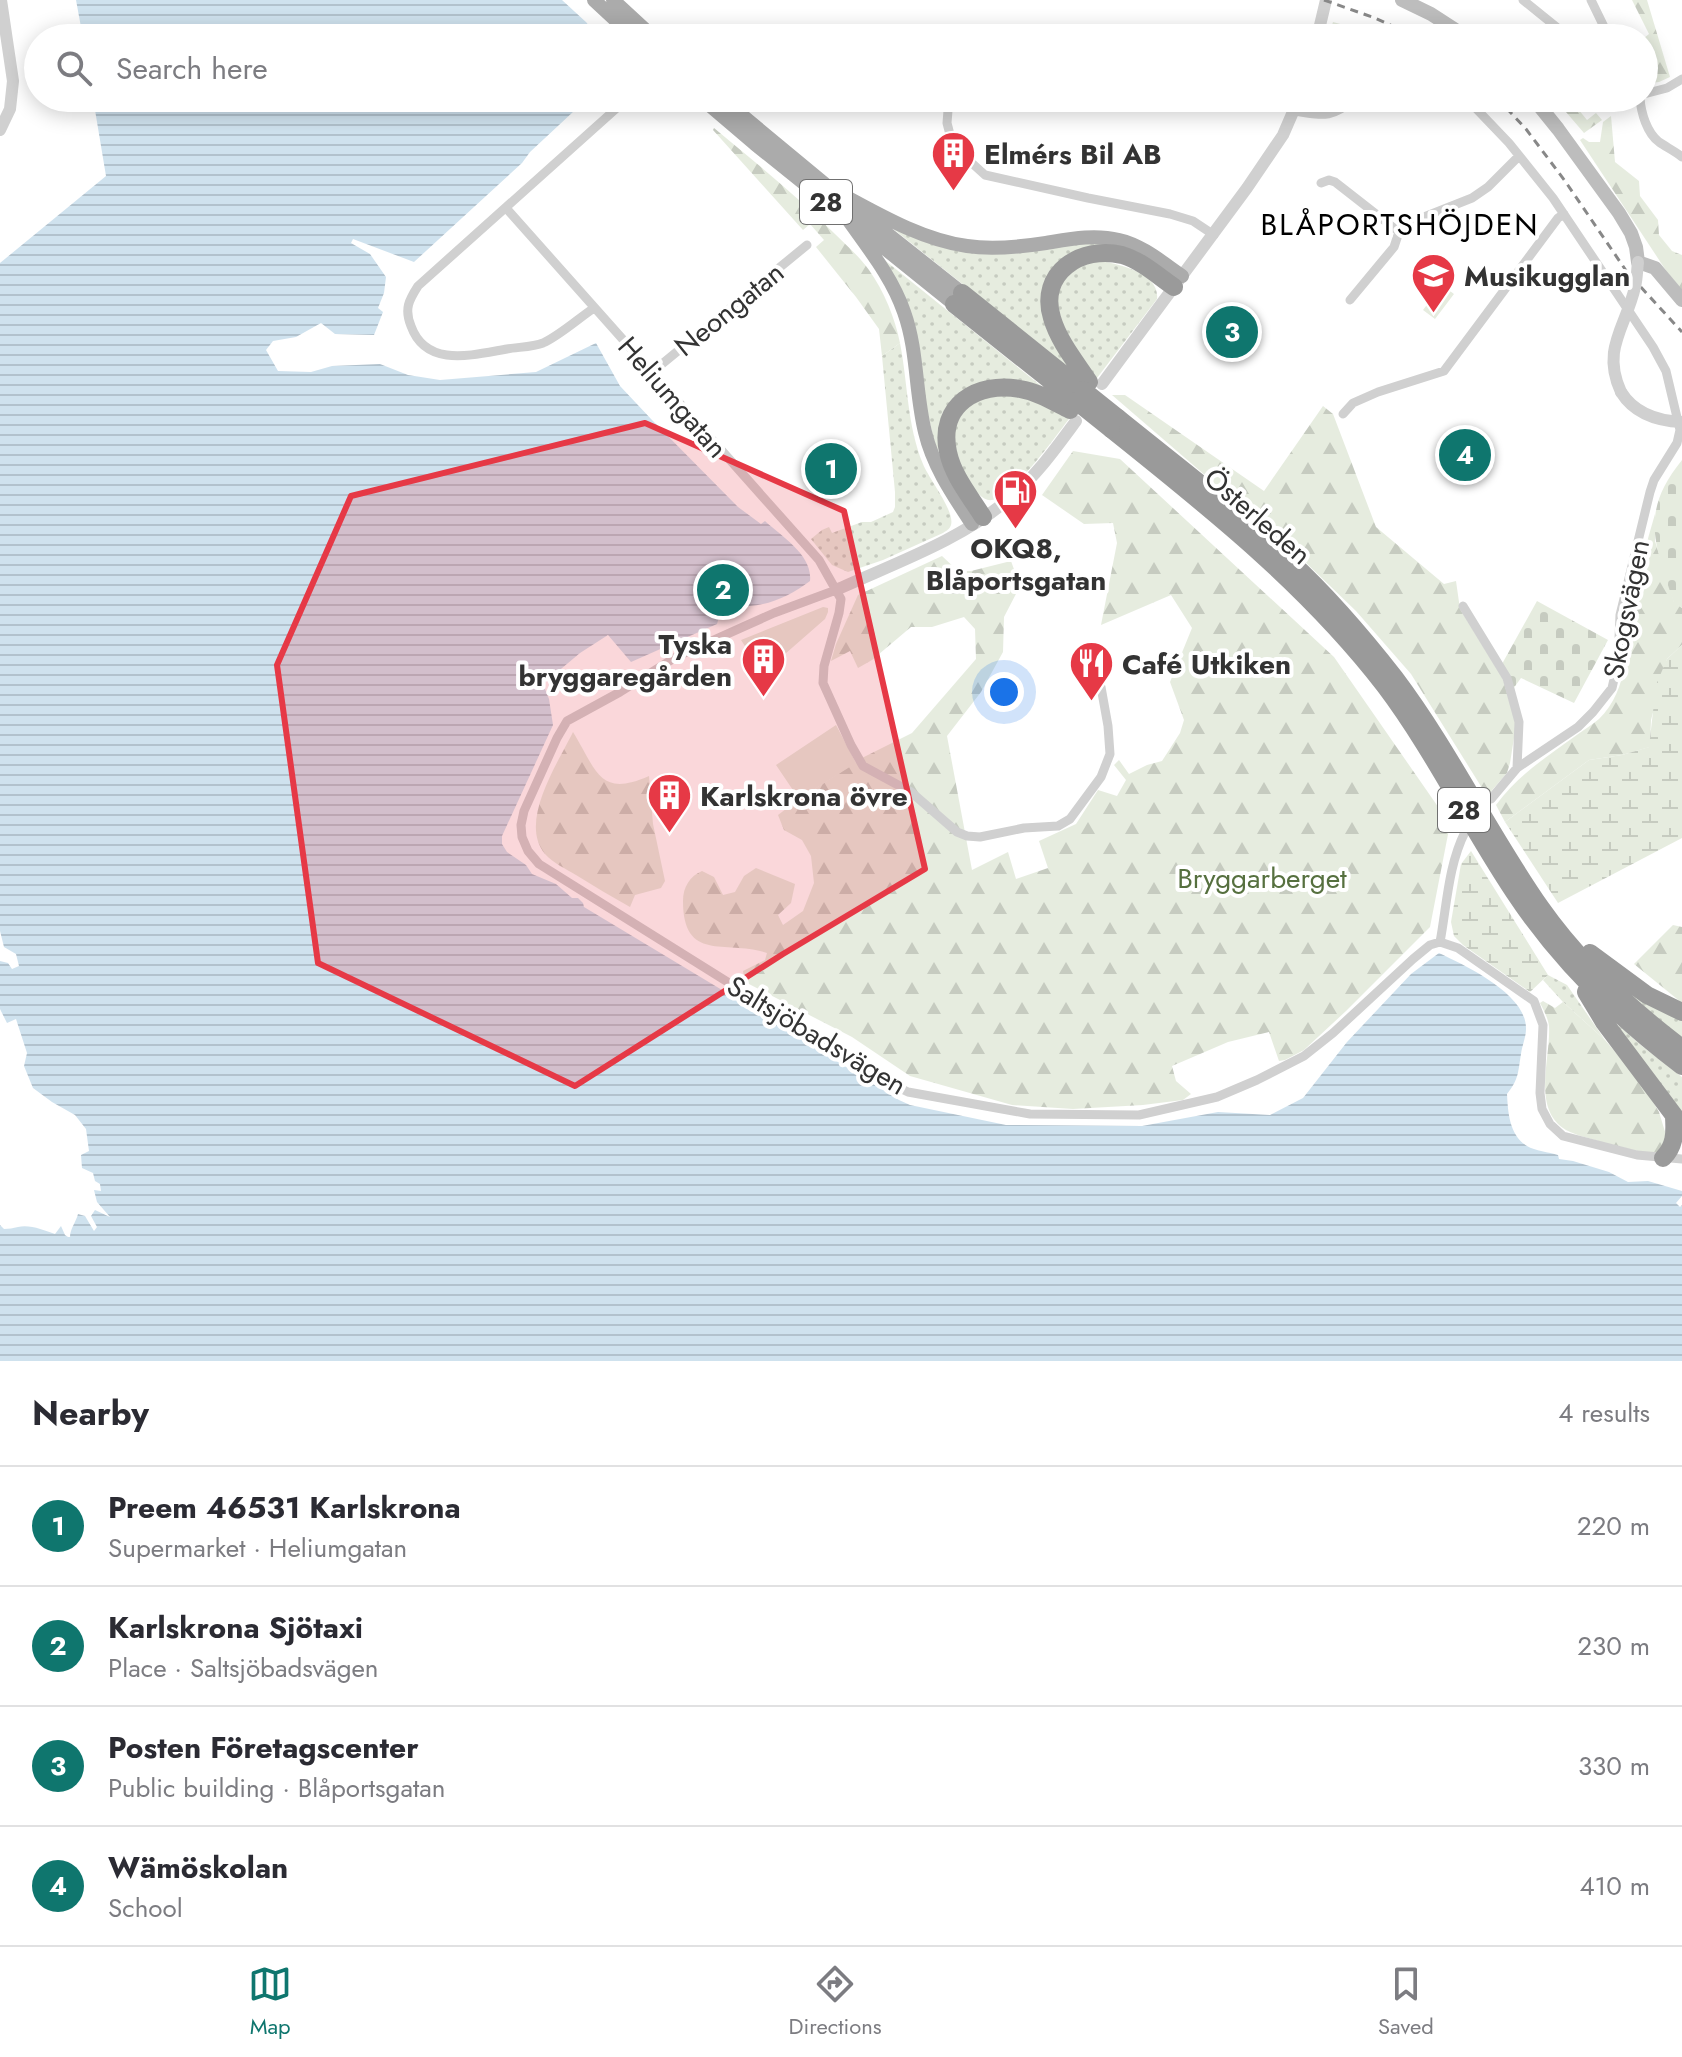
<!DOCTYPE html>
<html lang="en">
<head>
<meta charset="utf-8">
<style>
	body { margin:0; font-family:Jost,sans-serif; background:#f2f2f3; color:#2b2b33 }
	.you { position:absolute; left:1004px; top:692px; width:28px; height:28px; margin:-20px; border:6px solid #fff; border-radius:50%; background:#1a73e8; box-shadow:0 0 0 12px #1a73e833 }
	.badge { display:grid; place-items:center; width:52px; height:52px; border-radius:50%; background:#0f766e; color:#fff; font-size:26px; font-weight:700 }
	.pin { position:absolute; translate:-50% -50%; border:4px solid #fff; box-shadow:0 2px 8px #0006 }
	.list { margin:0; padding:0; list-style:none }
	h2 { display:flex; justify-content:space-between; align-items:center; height:104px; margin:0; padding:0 32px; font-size:34px }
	h2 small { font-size:26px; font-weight:400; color:#7c7c81 }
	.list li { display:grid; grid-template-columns:52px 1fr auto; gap:24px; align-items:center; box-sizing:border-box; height:120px; padding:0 32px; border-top:2px solid #e1e1e2 }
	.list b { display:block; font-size:30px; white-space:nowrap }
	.list p { margin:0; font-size:26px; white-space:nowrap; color:#7c7c81 }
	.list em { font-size:26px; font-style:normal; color:#7c7c81 }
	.icon { flex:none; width:44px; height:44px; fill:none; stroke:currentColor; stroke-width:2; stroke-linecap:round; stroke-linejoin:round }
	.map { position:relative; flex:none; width:1682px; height:1361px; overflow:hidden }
	.search { position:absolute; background:#fff; box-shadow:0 4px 20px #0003; left:24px; right:24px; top:24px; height:88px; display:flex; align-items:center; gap:20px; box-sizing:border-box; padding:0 28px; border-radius:44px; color:#7c7c81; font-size:30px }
	.sheet { height:584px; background:#fff }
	nav { display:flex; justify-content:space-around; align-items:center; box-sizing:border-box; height:112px; border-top:2px solid #e1e1e2; background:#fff; font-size:22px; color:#7c7c81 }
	nav a { display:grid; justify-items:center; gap:4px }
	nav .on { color:#0f766e }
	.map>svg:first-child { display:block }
	.grass { fill:url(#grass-dots) }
	.forest { fill:url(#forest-firs) }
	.wetland { fill:url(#wetland-marsh) }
	.cemetery { fill:url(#cemetery-stones) }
	.green { fill:#e6ecdf }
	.water { fill:url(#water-rules) }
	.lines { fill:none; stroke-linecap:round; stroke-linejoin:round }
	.minor { stroke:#d0d0d0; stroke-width:9 }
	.tertiary { stroke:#d0d0d0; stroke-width:12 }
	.secondary { stroke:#bdbdbd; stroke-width:14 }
	.primary { stroke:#ababab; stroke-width:14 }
	.motorway { stroke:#9a9a9a; stroke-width:18 }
	.rail { stroke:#888; stroke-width:3; stroke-dasharray:8 6; stroke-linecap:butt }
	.tertiary-bridge { stroke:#d0d0d0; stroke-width:12 }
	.motorway-bridge { stroke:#9a9a9a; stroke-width:18 }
	.marked { fill:#e63946; fill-opacity:0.2; stroke:#e63946; stroke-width:6; stroke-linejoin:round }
	.labels { text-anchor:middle; stroke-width:8; stroke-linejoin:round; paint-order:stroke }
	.shield { fill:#fff; stroke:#707070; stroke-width:2 }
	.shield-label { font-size:26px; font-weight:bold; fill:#333 }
	.poi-label { font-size:28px; font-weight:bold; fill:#333; stroke:#fff; text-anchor:start }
	.street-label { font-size:28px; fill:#333; stroke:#fff }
	.park-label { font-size:28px; fill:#56703f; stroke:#fff }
	.neighbourhood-label { font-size:30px; letter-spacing:2px; fill:#000; stroke:#fff }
</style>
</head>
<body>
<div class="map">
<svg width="1682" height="1361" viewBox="0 0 1682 1361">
	<defs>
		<pattern id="grass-dots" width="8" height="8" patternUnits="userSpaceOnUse" patternTransform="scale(2)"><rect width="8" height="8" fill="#e6ecdf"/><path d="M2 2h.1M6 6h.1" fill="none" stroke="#c6cbc0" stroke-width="1.8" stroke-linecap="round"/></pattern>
		<pattern id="forest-firs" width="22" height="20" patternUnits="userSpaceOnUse" patternTransform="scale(2)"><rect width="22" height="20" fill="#e6ecdf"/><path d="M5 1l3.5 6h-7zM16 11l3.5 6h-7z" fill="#c6cbc0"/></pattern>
		<pattern id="wetland-marsh" width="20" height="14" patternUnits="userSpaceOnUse" patternTransform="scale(2)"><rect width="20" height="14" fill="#e6ecdf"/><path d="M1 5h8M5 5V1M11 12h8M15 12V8" fill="none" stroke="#c6cbc0"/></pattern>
		<pattern id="cemetery-stones" width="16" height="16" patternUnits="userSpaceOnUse" patternTransform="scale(2)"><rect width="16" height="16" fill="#e6ecdf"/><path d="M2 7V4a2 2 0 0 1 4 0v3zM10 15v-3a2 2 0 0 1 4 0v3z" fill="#c6cbc0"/></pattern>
		<pattern id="water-rules" width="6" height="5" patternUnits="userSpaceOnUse" patternTransform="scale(2)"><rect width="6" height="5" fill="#cfe2ee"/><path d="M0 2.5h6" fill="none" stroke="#b2c2cd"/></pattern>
	</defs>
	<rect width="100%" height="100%" fill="#fff"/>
	<!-- grass -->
	<path class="grass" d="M1333 22 1377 34 1384 38H1328Z
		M1313 98H1348C1339 106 1332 108 1321 109L1314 103Z
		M892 228 943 246 1091 240 1124 251 1050 272 1073 372Z
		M882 258 1045 389H966L953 398 943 412 938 433 939 462 924 397Z
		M1102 261C1122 265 1160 274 1157 299L1097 378C1079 357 1045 315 1061 285 1065 278 1072 271 1078 265Z
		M900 343C908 384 907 425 923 464 929 479 955 511 951 525 949 530 947 530 943 533L883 560 848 572 832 565 811 539 822 530 829 527 832 533 862 522H871L893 512 895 507V492L882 356Z
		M989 395 1023 396 1056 409 1069 419C1055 437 1014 495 992 500 976 503 957 461 955 448 953 437 955 426 960 417 966 406 977 402 989 395Z
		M1548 975 1567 985 1605 1040 1563 1002 1543 980Z
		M1622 987 1682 1020V1038L1662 1023Z
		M1611 1019 1642 1046 1682 1077V1116Z"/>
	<!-- forest -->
	<path class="forest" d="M1632 0H1647L1670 77 1659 82 1644 84V38L1649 34Z
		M1554 98H1569L1587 120 1596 113 1602 120 1584 133Z
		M1611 116 1615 162 1639 181 1640 196 1658 220 1659 235 1672 251 1682 255V290L1667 272 1580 140 1583 138 1589 142H1600L1603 122Z
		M714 128C755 162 797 196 835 234 846 245 859 256 869 270 884 291 895 318 900 343L882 356 879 329 856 297 816 247 824 240 810 224 803 230 713 130Z
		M1112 395H1125L1264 491 1323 406 1333 414 1376 527 1444 584 1456 581 1460 609 1503 679 1516 725 1510 763 1507 773 1487 796 1411 674 1356 611 1301 558Z
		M1073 451 1120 459 1334 657 1450 824 1430 927 1346 1011 1304 1050 1285 1060 1279 1061 1269 1032 1228 1042 1172 1066 1176 1081 1191 1094 1183 1100 1143 1105 1073 1109 1012 1105 910 1076 852 1037 745 982 743 971 765 960 767 953C728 939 683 964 683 901 683 887 690 876 702 871L714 877 723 895 735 892 744 876 756 868 795 884 791 903 778 915 783 925 803 911 814 883 811 856 802 840 784 830 778 815 799 799 864 757 912 733 976 659 975 629 964 617 932 627H911L872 660 858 668 850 651 831 661 836 644 858 595 942 556 958 571H971L1011 561 1020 586 1004 617 1003 652 981 692 947 736 972 870 1008 852 1016 879 1048 868 1039 841 1076 824 1098 790 1117 796 1126 780 1114 765 1119 760 1129 774 1147 765 1162 761 1180 733 1184 720 1170 682 1192 628 1171 595 1101 625 1117 543 1113 523 1084 524 1042 495Z
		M1655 514V541L1674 602 1682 608V645L1667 659 1651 720 1650 747 1622 755 1589 760 1505 822 1496 805C1517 776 1545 758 1574 737 1582 731 1592 725 1599 719 1630 689 1626 642 1633 603 1639 573 1646 544 1655 514Z
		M573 732C597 771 599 798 649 776L653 824 665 881 661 888 635 895 630 907C612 897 594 886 576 875 566 869 553 863 545 854 518 822 558 763 573 732Z
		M1673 925 1682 927V1003L1634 964Z
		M1543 1001 1555 1008 1563 1002 1605 1040 1642 1083 1659 1112 1666 1135 1662 1152C1642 1155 1620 1146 1601 1142 1590 1138 1577 1136 1566 1130 1531 1109 1551 1059 1549 1026 1548 1018 1544 1011 1540 1003Z"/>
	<!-- wetland -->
	<path class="wetland" d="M1682 645V838L1558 903 1505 822 1589 760 1622 755 1649 747 1656 685 1667 659Z
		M1471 851 1548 975 1530 992 1463 945 1454 936 1451 922 1461 864Z"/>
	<!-- cemetery -->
	<path class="cemetery" d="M1682 460V608L1674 603C1655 544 1639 513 1682 460Z
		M1537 601 1608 640 1574 703 1521 678 1513 689 1502 664Z"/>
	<!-- green -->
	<path class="green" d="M1442 285 1454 294 1435 319 1423 310Z
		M823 607 828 608V612L825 619 777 661 754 660 741 640Z
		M836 725 856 763 799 799 776 765Z"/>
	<!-- water -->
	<path class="water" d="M76 0H562L587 23 593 38H83Z
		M93 98H588L530 152 522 163 414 262 353 239 351 243 370 254 386 277 384 293 378 308 383 312 374 335 335 334 321 323 296 337 273 341 266 350 278 371 311 372 332 366 380 364 408 375 440 380 536 372 596 343 620 386 652 420 738 507 761 524 765 521C782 537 813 555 810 581 793 594 771 605 749 606 739 606 733 600 723 603L717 624 631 662 608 635 580 653 543 684 549 699 553 725 502 836V844L507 852 526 865 532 874 556 884 572 898H578L583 903 584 907 742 1002 899 1100 910 1105 1006 1125 1142 1126 1218 1112 1270 1115 1303 1098 1347 1042 1411 974 1439 953C1466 966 1527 994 1526 1029 1526 1037 1522 1046 1521 1054 1518 1072 1519 1079 1507 1094 1508 1112 1509 1135 1527 1146 1535 1151 1549 1152 1558 1155L1559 1159 1573 1161 1609 1172 1628 1182 1648 1181 1682 1191V1196L1676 1203 1680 1207 1682 1205V1361H0V1225L4 1229C9 1229 13 1228 18 1227 29 1224 44 1230 55 1234L61 1226 65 1235 68 1237H70C70 1229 76 1222 78 1214L85 1216 94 1231 97 1227 91 1216 95 1210 110 1217 97 1202 94 1190 101 1191 100 1184 95 1181 93 1173 82 1168 81 1155 89 1151 86 1129 75 1115 52 1102 33 1088 24 1066 27 1053 16 1019 7 1023 0 1009V961L8 963 12 969 19 966 16 954 4 947 0 931V263L106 176Z"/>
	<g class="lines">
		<!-- minor -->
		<path class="minor" d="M1523 0 1570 38
			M1591 0 1607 33 1604 38
			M1644 94 1667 88 1682 79
			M949 98 947 123 953 146 985 175 1088 198 1170 214 1193 221 1214 235
			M1466 98 1509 143 1553 198 1653 347 1666 371 1680 430 1677 443 1654 480 1650 492 1620 615 1618 662 1612 688 1593 712 1578 727 1517 768 1491 799
			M1640 98C1641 113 1647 133 1659 142 1666 147 1675 151 1682 157
			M1295 111C1325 116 1332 118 1356 98
			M1321 183 1329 180 1335 182 1399 232
			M506 208 819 560 841 599 839 613 824 666 823 683 851 745 863 766 911 792 957 832 967 836 980 837 1024 828 1058 826 1070 819 1101 777 1110 754 1108 726 1101 687 1076 661
			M1350 300 1394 247 1399 232 1403 229 1424 217 1472 198 1488 187 1519 156
			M594 308C579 318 559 336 543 343 533 347 518 347 507 349 472 355 426 368 411 326 404 309 409 300 418 286L628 98
			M651 373 807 245
			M1343 414 1353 403 1378 392 1444 371 1558 218 1564 214
			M836 590 774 613 676 657 620 692 567 721 557 738 524 811 521 825 522 837 528 851 539 864 889 1083 908 1092 1030 1114 1139 1115 1217 1097 1257 1080 1304 1056 1333 1033 1413 959 1430 945 1440 942 1458 948 1534 1001 1543 1025 1540 1093 1542 1109 1550 1124 1563 1136 1637 1155 1682 1159
			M1463 606 1507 678 1519 722 1517 768
			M1440 942C1447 905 1448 866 1465 832"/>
		<!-- tertiary -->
		<path class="tertiary" d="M1317 38 1326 0
			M0 130 10 109 13 81 1 0
			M1102 384 1247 188 1283 135 1299 98
			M1621 392C1634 413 1658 421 1682 422
			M836 590C895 563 962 540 1011 497 1037 475 1056 448 1076 421"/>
		<!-- secondary -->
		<path class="secondary" d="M1402 0 1431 14 1468 38
			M1533 98 1558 129 1619 213 1631 233 1636 247 1638 262 1655 268 1682 300"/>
		<!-- primary -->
		<path class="primary" d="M594 0 635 38
			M613 0 654 38
			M701 98 755 144 954 304
			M721 98 833 191
			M826 186C870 209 917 239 967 246 993 250 1020 247 1046 243 1070 239 1094 234 1119 240 1142 245 1163 263 1182 276
			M856 209 962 293
			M847 218C868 248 892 277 904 312 918 351 915 392 925 432 933 466 953 495 972 524"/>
		<!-- motorway -->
		<path class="motorway" d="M962 293 1083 390
			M954 304 1076 401
			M1089 382C1076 362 1059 342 1052 318 1038 273 1081 245 1122 255 1142 261 1158 276 1174 287
			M1118 418C1176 465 1236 510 1290 561 1329 597 1363 637 1395 678 1450 751 1489 834 1541 908 1579 962 1629 1008 1682 1048
			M1111 429C1210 508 1308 586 1385 686 1434 751 1469 825 1514 892 1559 960 1617 1017 1682 1066
			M983 517C970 496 953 476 948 452 938 405 977 381 1020 389 1038 392 1054 402 1070 410
			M1590 953 1647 995 1682 1012
			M1586 992 1604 1022 1682 1126
			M1663 1158C1675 1146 1675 1133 1674 1117"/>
		<!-- rail -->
		<path class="rail" d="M1324 0 1375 18 1418 38
			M1497 98 1526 129 1565 181 1627 272 1682 332"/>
		<!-- tertiary-bridge -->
		<path class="tertiary-bridge" d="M1621 392C1601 349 1626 327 1635 287 1637 279 1637 270 1638 262"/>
		<!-- motorway-bridge -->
		<path class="motorway-bridge" d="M1083 390 1118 418
			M1076 401 1111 429"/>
	</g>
	<!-- marked area -->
	<path class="marked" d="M645 423 844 511 925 869 783 954 575 1086 318 963 277 665 351 496Z"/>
	<!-- icons -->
	<defs>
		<symbol id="building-pin" viewBox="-11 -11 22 30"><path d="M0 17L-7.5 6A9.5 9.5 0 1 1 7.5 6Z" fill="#e63946" stroke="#fff"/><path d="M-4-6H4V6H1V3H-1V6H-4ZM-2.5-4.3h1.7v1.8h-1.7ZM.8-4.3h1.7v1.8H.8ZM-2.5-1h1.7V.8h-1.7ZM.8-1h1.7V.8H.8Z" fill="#fff"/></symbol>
		<symbol id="school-pin" viewBox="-11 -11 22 30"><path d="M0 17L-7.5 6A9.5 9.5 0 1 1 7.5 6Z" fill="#e63946" stroke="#fff"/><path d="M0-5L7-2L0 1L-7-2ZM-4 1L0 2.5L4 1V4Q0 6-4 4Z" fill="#fff"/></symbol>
		<symbol id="fuel-pin" viewBox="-11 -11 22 30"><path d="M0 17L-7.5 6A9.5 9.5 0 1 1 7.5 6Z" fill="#e63946" stroke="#fff"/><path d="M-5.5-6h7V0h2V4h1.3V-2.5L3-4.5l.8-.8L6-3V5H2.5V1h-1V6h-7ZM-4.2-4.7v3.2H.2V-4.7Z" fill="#fff"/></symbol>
		<symbol id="restaurant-pin" viewBox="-11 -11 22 30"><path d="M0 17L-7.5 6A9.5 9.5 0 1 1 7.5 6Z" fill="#e63946" stroke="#fff"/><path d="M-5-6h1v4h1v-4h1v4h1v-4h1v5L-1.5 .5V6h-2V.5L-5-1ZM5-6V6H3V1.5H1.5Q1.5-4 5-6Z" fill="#fff"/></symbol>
	</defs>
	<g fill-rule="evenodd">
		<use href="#building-pin" x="928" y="128" width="51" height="69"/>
		<use href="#school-pin" x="1408" y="250" width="51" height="69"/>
		<use href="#fuel-pin" x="990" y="466" width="51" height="69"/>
		<use href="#building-pin" x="738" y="634" width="51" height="69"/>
		<use href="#restaurant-pin" x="1066" y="638" width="51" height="69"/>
		<use href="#building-pin" x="644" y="770" width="51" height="69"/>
	</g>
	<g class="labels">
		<!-- shield labels -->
		<g class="shield">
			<rect x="800" y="180" width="52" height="44" rx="6"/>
			<rect x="1438" y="788" width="52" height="44" rx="6"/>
		</g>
		<g class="shield-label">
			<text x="826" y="211">28</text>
			<text x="1464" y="819">28</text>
		</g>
		<!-- poi labels -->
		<g class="poi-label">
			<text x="984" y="164">Elmérs Bil AB</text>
			<text x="1464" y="286">Musikugglan</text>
			<text x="1016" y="558" text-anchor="middle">OKQ8,<tspan x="1016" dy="32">Blåportsgatan</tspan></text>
			<text x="732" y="654" text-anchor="end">Tyska<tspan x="732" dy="32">bryggaregården</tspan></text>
			<text x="1122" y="674">Café Utkiken</text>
			<text x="700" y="806">Karlskrona övre</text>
		</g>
		<!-- street labels -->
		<g class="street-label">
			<text transform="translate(729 309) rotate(-39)" y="10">Neongatan</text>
			<text transform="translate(673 397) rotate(49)" y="10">Heliumgatan</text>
			<text transform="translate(1258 516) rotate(41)" y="10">Österleden</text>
			<text transform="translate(1626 609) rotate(-79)" y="10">Skogsvägen</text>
			<text transform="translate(817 1035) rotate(31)" y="10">Saltsjöbadsvägen</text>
		</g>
		<!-- park labels -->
		<g class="park-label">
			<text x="1262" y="888">Bryggarberget</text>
		</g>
		<!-- neighbourhood labels -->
		<g class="neighbourhood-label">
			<text x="1400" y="235">BLÅPORTSHÖJDEN</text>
		</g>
	</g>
</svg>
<div class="you"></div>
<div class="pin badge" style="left:831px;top:469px">1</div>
<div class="pin badge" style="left:723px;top:590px">2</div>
<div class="pin badge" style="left:1232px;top:332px">3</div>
<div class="pin badge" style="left:1465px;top:455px">4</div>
<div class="search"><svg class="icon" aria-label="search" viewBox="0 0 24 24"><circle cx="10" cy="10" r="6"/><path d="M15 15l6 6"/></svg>Search here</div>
</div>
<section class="sheet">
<h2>Nearby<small>4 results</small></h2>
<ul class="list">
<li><span class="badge">1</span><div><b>Preem 46531 Karlskrona</b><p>Supermarket · Heliumgatan</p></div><em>220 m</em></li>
<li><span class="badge">2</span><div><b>Karlskrona Sjötaxi</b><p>Place · Saltsjöbadsvägen</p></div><em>230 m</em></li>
<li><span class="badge">3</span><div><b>Posten Företagscenter</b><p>Public building · Blåportsgatan</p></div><em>330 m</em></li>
<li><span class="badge">4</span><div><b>Wämöskolan</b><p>School</p></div><em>410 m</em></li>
</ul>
</section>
<nav>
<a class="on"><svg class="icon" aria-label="map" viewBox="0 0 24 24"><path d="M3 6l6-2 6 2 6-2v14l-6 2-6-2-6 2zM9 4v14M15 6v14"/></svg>Map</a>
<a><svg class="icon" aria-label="directions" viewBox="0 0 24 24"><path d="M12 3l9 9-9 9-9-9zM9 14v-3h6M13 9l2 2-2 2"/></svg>Directions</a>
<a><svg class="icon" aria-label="saved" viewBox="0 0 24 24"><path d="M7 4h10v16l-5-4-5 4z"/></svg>Saved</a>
</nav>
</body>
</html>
